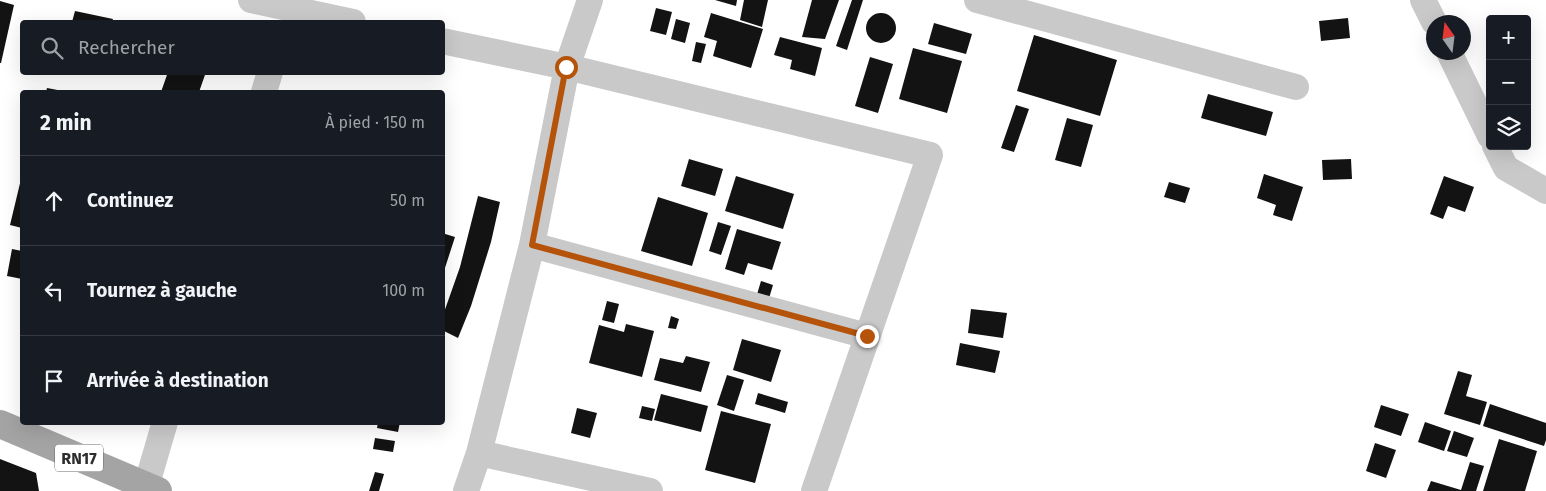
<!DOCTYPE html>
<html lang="fr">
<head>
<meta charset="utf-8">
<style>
	body { margin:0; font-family:"Fira Sans",sans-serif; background:#20242c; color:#f1f3f6 }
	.controls { position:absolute; right:15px; top:15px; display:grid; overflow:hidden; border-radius:5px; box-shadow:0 5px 20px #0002 }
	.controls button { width:45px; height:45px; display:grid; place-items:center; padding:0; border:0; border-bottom:1px solid #363941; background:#171b24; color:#f1f3f6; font:25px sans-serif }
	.compass { position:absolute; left:1426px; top:15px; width:45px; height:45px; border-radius:50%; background:#171b24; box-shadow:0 5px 20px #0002; rotate:346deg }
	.stop { position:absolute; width:15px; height:15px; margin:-11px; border:4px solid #b45309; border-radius:50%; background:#fff }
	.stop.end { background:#b45309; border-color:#fff; box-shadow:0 1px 5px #0008 }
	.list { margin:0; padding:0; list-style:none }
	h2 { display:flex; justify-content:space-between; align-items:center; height:65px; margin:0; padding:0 20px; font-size:21px }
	h2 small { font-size:16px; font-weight:400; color:#9ea1a6 }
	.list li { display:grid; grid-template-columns:32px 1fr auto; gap:15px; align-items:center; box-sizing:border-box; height:90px; padding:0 20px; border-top:1px solid #363941 }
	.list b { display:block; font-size:19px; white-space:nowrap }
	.list em { font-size:16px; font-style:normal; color:#9ea1a6 }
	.icon { flex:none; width:28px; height:28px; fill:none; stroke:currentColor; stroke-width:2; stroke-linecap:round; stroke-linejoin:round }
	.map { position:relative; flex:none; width:1546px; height:491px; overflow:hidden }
	.search { position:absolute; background:#171b24; box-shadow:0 5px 20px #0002; left:20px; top:20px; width:425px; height:55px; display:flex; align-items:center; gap:12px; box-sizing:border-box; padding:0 18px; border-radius:5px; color:#9ea1a6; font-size:19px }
	.panel { position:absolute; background:#171b24; box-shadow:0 5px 20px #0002; left:20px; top:90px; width:425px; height:335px; border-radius:5px }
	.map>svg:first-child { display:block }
	.building { fill:#131313 }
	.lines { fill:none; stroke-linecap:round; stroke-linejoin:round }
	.minor { stroke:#c9c9c9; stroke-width:26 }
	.major { stroke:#a4a4a4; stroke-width:28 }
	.route { stroke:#b45309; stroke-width:6 }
	.labels { text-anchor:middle; stroke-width:5; stroke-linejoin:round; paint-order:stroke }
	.shield { fill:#fff; stroke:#6b6b6b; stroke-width:1 }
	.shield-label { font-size:16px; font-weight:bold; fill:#2c2c2c }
</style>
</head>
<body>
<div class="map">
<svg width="1546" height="491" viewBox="0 0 1546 491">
	<rect width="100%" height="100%" fill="#fff"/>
	<!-- building -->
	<path class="building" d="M715 0H737L736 6Z
		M744 0H768L762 27 740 20Z
		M812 0H839L825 39 802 37Z
		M852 0H863L847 50 836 46Z
		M0 1 14 5 1 63H0Z
		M656 8 672 12 666 35 650 31Z
		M75 11 113 19 112 22H72Z
		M866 28a15 15 0 1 1 30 0a15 15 0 1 1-30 0Z
		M711 13 763 29 751 68 713 56 717 41 704 37Z
		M1348 18 1350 38 1321 41 1319 21Z
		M676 19 690 23 685 43 671 39Z
		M934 23 972 34 966 54 928 44Z
		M1034 35 1117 60 1100 116 1017 91Z
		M780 37 822 48 815 76 790 69 792 60 774 55Z
		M696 42 706 44 701 63 692 61Z
		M913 48 962 61 947 113 899 99Z
		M870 57 893 64 878 113 855 106Z
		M168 72H206L199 92H161Z
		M47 88 68 92H46Z
		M1208 94 1273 112 1266 136 1201 118Z
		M1016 105 1029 109 1014 152 1001 148Z
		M1067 118 1093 125 1081 167 1055 160Z
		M689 159 723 169 715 196 681 186Z
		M1351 159 1352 179 1323 180 1322 160Z
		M1264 174 1303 187 1292 221 1273 215 1276 205 1257 198Z
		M22 175V228L10 225Z
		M736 176 794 194 783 229 725 211Z
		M1444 176 1474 187 1465 212 1448 206 1443 219 1430 214Z
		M1169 182 1190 188 1185 203 1164 197Z
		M478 196 500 202 491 242 471 306 458 338 442 330V318L460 267Z
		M658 197 708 213 692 266 641 251Z
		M718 222 731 226 721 255 709 251Z
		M737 229 781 242 772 270 748 263 744 275 725 269Z
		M442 233 455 237 443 274H442Z
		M12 249 22 251V279L7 276Z
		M761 281 773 285 767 305 755 301Z
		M607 301 619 304 614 323 602 320Z
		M971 309 1007 313 1003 338 968 333Z
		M671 316 679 319 676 329 668 328Z
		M626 324 654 331 642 377 589 363 599 325 624 332Z
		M742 339 781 350 771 382 733 370Z
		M960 343 1000 351 995 373 956 365Z
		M686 356 710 362 701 392 654 380 660 358 683 363Z
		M1458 371 1472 375 1466 396 1487 402 1480 425 1444 414Z
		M727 375 744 380 734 411 717 405Z
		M758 393 788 402 785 413 755 404Z
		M661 394 708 406 701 432 654 420Z
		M1490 404 1546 423V440L1544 446 1483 426Z
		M1381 405 1409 414 1401 436 1374 427Z
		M642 406 655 409 652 421 639 418Z
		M577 408 597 413 590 438 571 433Z
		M721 411 771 424 755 483 705 470Z
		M378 422H400L398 432 377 428Z
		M1425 422 1451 431 1444 451 1418 442Z
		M1454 431 1474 438 1467 457 1447 451Z
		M375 438 395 441 393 452 373 449Z
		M1499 439 1537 451 1525 491H1483Z
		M1375 443 1396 450 1386 478 1366 471Z
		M0 459 36 473 39 491H0Z
		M1470 462 1484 466 1476 491H1427L1431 481 1461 490Z
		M375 472 384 474 379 491H369Z"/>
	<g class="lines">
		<!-- minor -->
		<path class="minor" d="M251 0 353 22
			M977 0 1296 87
			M1423 0 1434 22
			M442 41 567 67 930 155 814 491
			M1449 52 1490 136
			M264 92 270 72
			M1495 146 1506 168 1546 191
			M532 245 867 336
			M479 453 650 491
			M146 487 165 422
			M466 491 479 453 532 245 567 67 590 0"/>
		<!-- major -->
		<path class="major" d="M0 424 158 491"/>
	</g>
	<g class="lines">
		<!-- route -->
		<path class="route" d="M566 67 532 245 867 336"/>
	</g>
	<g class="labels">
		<!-- shield labels -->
		<rect class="shield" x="55" y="444.5" width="48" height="27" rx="4"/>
		<g class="shield-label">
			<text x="79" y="464">RN17</text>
		</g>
	</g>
</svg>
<div class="controls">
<button>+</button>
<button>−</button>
<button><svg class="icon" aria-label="layers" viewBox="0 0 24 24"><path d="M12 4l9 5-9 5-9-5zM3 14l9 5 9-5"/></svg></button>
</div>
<svg class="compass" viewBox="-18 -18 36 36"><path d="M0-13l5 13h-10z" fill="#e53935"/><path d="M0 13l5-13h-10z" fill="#9ea1a6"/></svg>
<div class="stop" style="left:566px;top:67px"></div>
<div class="stop end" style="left:867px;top:336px"></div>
<div class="search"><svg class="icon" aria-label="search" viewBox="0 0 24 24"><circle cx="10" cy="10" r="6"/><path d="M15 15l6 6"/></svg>Rechercher</div>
<section class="panel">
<h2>2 min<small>À pied · 150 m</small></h2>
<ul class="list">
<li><svg class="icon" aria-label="ahead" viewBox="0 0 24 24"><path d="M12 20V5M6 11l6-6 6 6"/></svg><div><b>Continuez</b></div><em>50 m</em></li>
<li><svg class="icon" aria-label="left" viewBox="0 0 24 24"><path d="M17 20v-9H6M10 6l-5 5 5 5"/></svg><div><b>Tournez à gauche</b></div><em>100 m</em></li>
<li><svg class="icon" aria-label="arrive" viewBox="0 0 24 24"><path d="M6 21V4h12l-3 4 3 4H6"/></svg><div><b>Arrivée à destination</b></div></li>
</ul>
</section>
</div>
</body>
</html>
